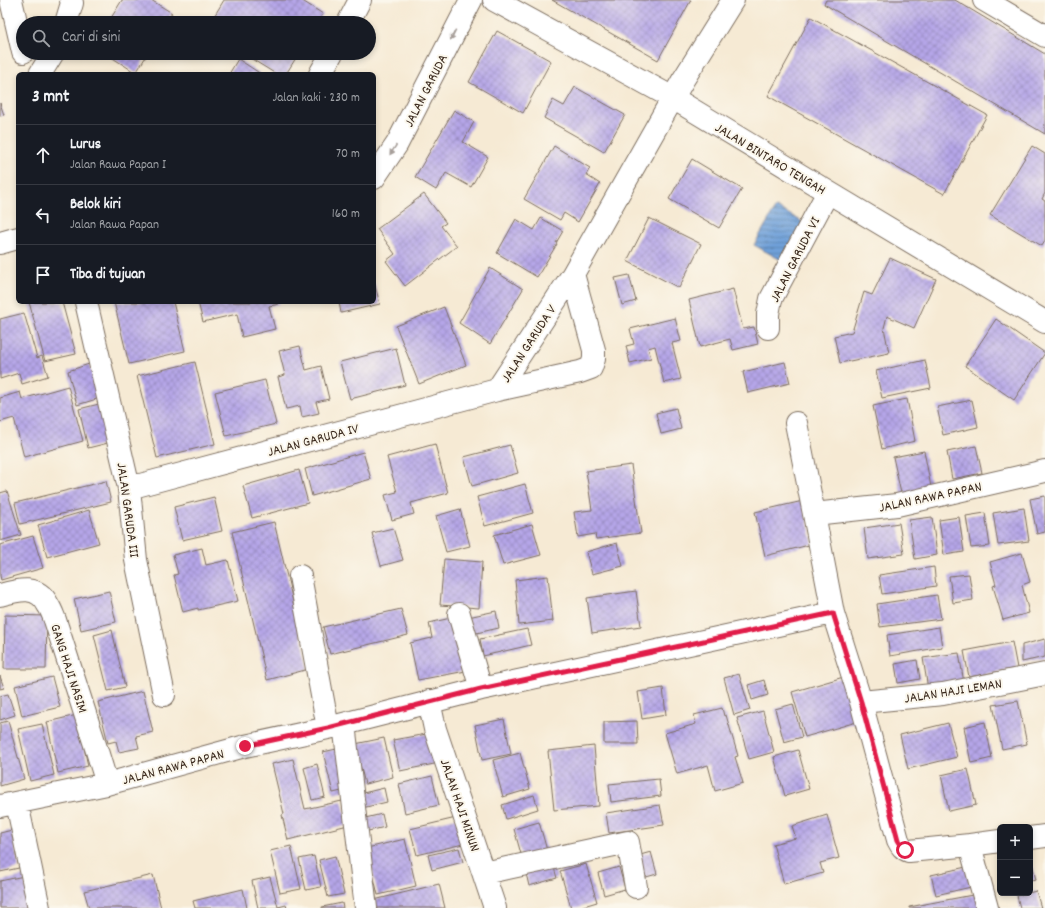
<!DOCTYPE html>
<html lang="id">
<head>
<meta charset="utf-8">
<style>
	body { margin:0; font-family:Dekko,sans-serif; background:#20242c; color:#f1f3f6 }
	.controls { position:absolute; right:12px; bottom:12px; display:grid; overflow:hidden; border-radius:6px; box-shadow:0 2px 6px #0003 }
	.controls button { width:36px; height:36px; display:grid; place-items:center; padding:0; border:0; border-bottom:1px solid #363941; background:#171b24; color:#f1f3f6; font:20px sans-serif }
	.stop { position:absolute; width:12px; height:12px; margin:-9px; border:3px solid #e11d48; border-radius:50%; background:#fff }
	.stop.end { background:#e11d48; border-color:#fff; box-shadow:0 1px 4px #0008 }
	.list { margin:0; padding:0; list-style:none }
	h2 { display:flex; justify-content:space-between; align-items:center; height:52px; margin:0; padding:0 16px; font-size:17px }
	h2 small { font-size:13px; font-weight:400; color:#9ea1a6 }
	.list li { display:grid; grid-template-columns:26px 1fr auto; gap:12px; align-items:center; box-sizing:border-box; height:60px; padding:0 16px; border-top:1px solid #363941 }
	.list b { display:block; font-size:15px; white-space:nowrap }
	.list p { margin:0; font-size:13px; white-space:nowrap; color:#9ea1a6 }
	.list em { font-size:13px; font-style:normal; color:#9ea1a6 }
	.icon { flex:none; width:22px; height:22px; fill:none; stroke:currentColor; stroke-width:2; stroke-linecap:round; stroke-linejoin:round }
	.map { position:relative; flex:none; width:1045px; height:908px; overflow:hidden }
	.search { position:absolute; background:#171b24; box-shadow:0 2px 6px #0003; left:16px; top:16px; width:360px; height:44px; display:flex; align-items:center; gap:10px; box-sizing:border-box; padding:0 14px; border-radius:22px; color:#9ea1a6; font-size:15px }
	.panel { position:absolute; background:#171b24; box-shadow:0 2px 6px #0003; left:16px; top:72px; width:360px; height:232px; border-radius:6px }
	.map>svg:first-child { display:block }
	.water { fill:url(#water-rules); stroke:#55657c }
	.building { fill:url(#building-cross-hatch) }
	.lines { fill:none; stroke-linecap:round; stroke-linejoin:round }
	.minor-casing { stroke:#7c6d5e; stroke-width:24 }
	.minor { stroke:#fff; stroke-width:22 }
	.oneway { fill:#a79f9a }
	.route { stroke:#e11d48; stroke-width:5 }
	.labels { text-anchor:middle; stroke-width:4; stroke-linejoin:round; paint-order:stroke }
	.street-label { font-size:14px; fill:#3b2a1e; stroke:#fbf7ec }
</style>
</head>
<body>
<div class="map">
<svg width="1045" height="908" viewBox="0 0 1045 908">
	<defs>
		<pattern id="water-rules" width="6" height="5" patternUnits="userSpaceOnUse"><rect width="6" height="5" fill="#6fa0d9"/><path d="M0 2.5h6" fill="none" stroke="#5c83af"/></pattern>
		<pattern id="building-cross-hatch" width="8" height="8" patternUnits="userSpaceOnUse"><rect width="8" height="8" fill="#b5a6e8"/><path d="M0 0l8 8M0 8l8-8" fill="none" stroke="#9487bb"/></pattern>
	</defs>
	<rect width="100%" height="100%" fill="#fbf7ec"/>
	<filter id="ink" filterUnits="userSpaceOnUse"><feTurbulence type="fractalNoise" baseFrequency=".025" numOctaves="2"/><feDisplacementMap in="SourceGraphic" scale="8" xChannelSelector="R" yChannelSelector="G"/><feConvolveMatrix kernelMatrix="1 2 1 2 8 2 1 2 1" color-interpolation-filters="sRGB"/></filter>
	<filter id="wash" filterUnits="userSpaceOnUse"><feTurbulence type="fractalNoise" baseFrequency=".012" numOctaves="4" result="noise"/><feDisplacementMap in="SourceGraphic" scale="16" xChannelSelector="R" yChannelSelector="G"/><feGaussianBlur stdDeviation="0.9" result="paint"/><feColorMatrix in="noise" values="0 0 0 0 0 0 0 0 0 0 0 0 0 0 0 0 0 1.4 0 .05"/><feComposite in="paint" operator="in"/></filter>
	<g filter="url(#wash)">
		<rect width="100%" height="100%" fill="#f6ead4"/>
		<!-- water -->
		<path class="water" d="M776 207 803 222 781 260 754 245Z"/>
		<g id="blocks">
			<!-- building -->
			<path class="building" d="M122 0H151L172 13 166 23H108Z
				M224 0H301L323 14 317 23H210Z
				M552 0H691L658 60Z
				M826 0H955L1045 54V134L824 4Z
				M811 17 987 115 944 194 768 96Z
				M497 31 551 61 523 113 469 82Z
				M105 53H148L136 73Z
				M242 53H299L286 74H276Z
				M238 59 261 74H229Z
				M575 87 625 115 604 152 544 118 553 100 564 106Z
				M0 103 4 115 0 116Z
				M454 110 474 122 463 142 488 157 471 187 446 173 436 190 415 177Z
				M554 146 590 168 586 175 600 184 578 222 564 213 560 220 524 199Z
				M1032 146 1045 154V193L1042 199 1045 201V241L1042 246 990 215Z
				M692 159 742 189 719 228 669 199Z
				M424 194 446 223 441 226 457 246 405 286 386 261 395 254 377 229Z
				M541 218 563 231 556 243 557 244 537 277 497 253 516 219 534 230Z
				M649 218 701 244 679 288 627 261Z
				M890 258 936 279 914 328 887 316 884 328 889 353 840 363 834 336 852 332 864 292 872 295Z
				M490 268 523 289 490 344 459 323Z
				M629 275 636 301 622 305 615 278Z
				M374 282 380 304 341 313 339 302H374Z
				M733 289 743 329 754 327 758 344 733 350 730 339 700 347 689 300Z
				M29 302H62L76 354 45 361Z
				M114 302H173L185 351 129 364Z
				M198 302H278L279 304 269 306 275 329 242 337 237 314 203 322Z
				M444 307 466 365 419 384 396 326Z
				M24 313 37 358 42 356 48 376 22 384 19 373 0 379V319Z
				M675 318 681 341 672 343 681 379 664 383 655 346 648 348 651 358 630 363 626 346 634 344 630 329Z
				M996 319 1045 353 1014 400 965 366Z
				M300 346 306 370 321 366 329 399 316 402 319 413 302 417 300 406 286 409 278 377 285 375 279 351Z
				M396 348 405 385 350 399 340 362Z
				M925 360 931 388 882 398 876 371Z
				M195 362 215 444 157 458 137 376Z
				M785 362 790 383 748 393 743 372Z
				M89 364 100 398 77 405 68 371Z
				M265 380 276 424 226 436 215 392Z
				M68 386 83 441 24 457 14 418 0 422V398L20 392 22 399Z
				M907 399 915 441 882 449 873 406Z
				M972 400 978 427 943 435 937 407Z
				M99 404 108 443 88 448 79 409Z
				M676 408 681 429 661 434 656 413Z
				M435 444 448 493 411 503 414 514 392 520 385 495 397 492 387 457Z
				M510 445 518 473 472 486 464 457Z
				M976 446 982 473 952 479 947 452Z
				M924 451 932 492 902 498 893 457Z
				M363 452 371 479 312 496 305 469Z
				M631 465 641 533 596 539 595 534 578 537 574 512 592 510 586 471Z
				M299 470 308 503 252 518 243 486Z
				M106 481 111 502 20 524 15 503Z
				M525 484 533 513 485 526 477 497Z
				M7 491 21 535 0 541V493Z
				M1045 496V532L1037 534 1030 499Z
				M214 497 222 531 182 540 174 507Z
				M803 501 813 544 765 556 755 512Z
				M1024 508 1029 541 998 545 993 513Z
				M460 509 470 546 446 552 436 516Z
				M89 510 99 543 47 557 38 525Z
				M985 513 990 546 971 548 966 516Z
				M932 517 937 555 915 559 909 520Z
				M959 517 964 552 944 555 939 520Z
				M274 522 309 669 267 680 232 532Z
				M899 523 904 554 868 559 864 528Z
				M532 524 541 555 503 565 494 535Z
				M393 528 403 560 381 566 372 533Z
				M33 536 43 568 1 580 0 576V545Z
				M617 543 623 566 592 574 586 552Z
				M202 548 206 565 228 560 238 601 198 610V608L183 612 174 575 178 574 173 555Z
				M1022 553 1030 582 1022 585 1029 613 1003 620 993 586 996 585 990 562Z
				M444 559 482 562 479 608 440 605Z
				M934 567 936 586 882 594 879 575Z
				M969 574 973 600 953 603 949 576Z
				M548 576 553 621 519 625 515 580Z
				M109 591 116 622 81 630 74 599Z
				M636 591 641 626 592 633 587 598Z
				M937 595 941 619 880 627 877 604Z
				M401 609 408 635 330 654 323 627Z
				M496 611 499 628 472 634 468 617Z
				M5 615 47 616 46 669H4Z
				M455 617 466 671 418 680 410 643 432 638 429 623Z
				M939 627 942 647 890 656 887 635Z
				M527 629 531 645 483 656 480 639Z
				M112 630 125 687 108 691 94 635Z
				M1045 639V657L1022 662V645Z
				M1012 642 1017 668 969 677 964 651Z
				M959 653 964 683 928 689 923 658Z
				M917 660 920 679 898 683 895 664Z
				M739 674 750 710 734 715 724 678Z
				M0 676 4 688 0 689Z
				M847 676 860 721 805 737 792 692Z
				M52 677 60 707 22 716 15 686Z
				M764 680 768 695 752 700 748 685Z
				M663 688 666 715 642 719 638 692Z
				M143 691 153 732 136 736 139 748 119 752 116 741 108 743 98 702Z
				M8 694 15 715 0 720V696Z
				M1018 701 1027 744 1002 749 993 705Z
				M793 704 802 737 784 742 775 709Z
				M722 708 724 716 726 715 738 756 735 757 743 783 715 791 708 765 677 774 665 733 696 724 694 715Z
				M763 711 774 752 749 759 737 718Z
				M77 715 88 766 58 773 47 722Z
				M504 719 511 754 482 760 475 725Z
				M8 721 24 779 0 786V723Z
				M637 721 638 744H604V722Z
				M985 722 992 758 971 763 964 727Z
				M948 723 957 757 908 769 900 735Z
				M42 724 54 775 30 781 18 729Z
				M432 733 439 763 400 771 393 740Z
				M384 738 393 777 365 784 355 744Z
				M594 746 599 806 554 810 548 751Z
				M341 748 350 789 333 793 323 752Z
				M798 750 809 789 785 796 774 757Z
				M520 753 530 789 503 797 493 760Z
				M293 759 305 809 342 801 348 825 288 840 282 815 284 814 272 764Z
				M317 764 325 797 312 800 304 768Z
				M968 769 976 805 949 811 941 775Z
				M432 776 439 805 405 813 399 784Z
				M659 779 661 796 611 802 609 784Z
				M384 788 387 802 362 808 359 794Z
				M534 795 538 809 506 819 502 805Z
				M660 805 664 825 609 833 606 813Z
				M382 814 385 827 360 833 357 820Z
				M827 815 839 858 820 863 823 873 784 884 773 844 796 838 792 826Z
				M456 818 463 844 417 855 410 829Z
				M539 822 548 854 523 861 514 829Z
				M12 830 19 868 0 872V833Z
				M405 839 416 886 378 895 367 848Z
				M291 846 301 889 280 893 270 851Z
				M459 848 463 862 432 870 428 855Z
				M651 852 657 874 639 879 633 857Z
				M1030 855 1036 880 1030 881Z
				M314 856 321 887 306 890 299 859Z
				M335 856 344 894 328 897 319 860Z
				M552 861 557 878 529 886 525 869Z
				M586 864 597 902 577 908H571L560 871Z
				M619 867 625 889 604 895 598 873Z
				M966 867 971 887 936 895 931 875Z
				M153 875 161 908H89L84 891Z
				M24 876 30 908H0V881Z
				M270 877 278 907 286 905 287 908H258L252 881Z
				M439 884 445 908H376L374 900Z
				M243 889 247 908H195L193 901Z
				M1036 891 1041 908H1020L1017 896Z
				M978 894 980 908H909V907Z
				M342 903 343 908H322V907Z"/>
		</g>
	</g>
	<g filter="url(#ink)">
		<use href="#blocks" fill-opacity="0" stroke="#7c6d5e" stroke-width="1"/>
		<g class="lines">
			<defs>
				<path id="minor" d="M11 0 23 52
					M494 0 673 98 828 192 1045 322
					M984 0 1045 36
					M66 23 72 3 71 0
					M348 23 360 0
					M40 74 53 53
					M320 74 332 53
					M374 178 397 144 471 0
					M0 243 18 238
					M86 302 129 488 136 560 164 695
					M768 328V314L771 299 828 192
					M497 390 573 274 683 80 733 0
					M796 423 814 514 833 613 861 702 898 840C901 846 903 849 909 851L970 845 987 908
					M129 488 497 390 580 372 591 368 594 359V350L573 274
					M814 514 897 505 1045 471
					M300 576 328 728
					M0 595C18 590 38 584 48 605 51 609 53 615 55 620L97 751 107 784
					M459 614 481 689
					M429 701 435 729 495 908
					M861 702 943 694 1045 674
					M344 724 366 908
					M17 803 39 908
					M0 806 107 784 245 746 328 728 481 689 833 613
					M1030 838 1045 836
					M970 845 1000 841
					M484 873 628 842 636 887"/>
			</defs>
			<!-- minor casing -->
			<use href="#minor" class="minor-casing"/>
			<!-- minor -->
			<use href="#minor" class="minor"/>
		</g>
		<!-- one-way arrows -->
		<defs><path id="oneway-solid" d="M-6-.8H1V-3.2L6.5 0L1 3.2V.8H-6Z"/></defs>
		<g class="oneway">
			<use href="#oneway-solid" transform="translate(453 35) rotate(117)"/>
			<use href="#oneway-solid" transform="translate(393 150) rotate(124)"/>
		</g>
	</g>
	<g class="lines" filter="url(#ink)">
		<!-- route -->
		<path class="route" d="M245 746 328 728 481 689 833 613 861 702 898 840 901 845 905 850"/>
	</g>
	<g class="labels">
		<!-- street labels -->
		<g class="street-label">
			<text transform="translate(425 90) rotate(-63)" y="5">JALAN GARUDA</text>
			<text transform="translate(771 158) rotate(31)" y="5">JALAN BINTARO TENGAH</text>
			<text transform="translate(794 259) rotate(-63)" y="5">JALAN GARUDA VI</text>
			<text transform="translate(528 343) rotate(-57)" y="5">JALAN GARUDA V</text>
			<text transform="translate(313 439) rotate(-15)" y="5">JALAN GARUDA IV</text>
			<text transform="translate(930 496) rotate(-12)" y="5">JALAN RAWA PAPAN</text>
			<text transform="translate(129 510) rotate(82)" y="5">JALAN GARUDA III</text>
			<text transform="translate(70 668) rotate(72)" y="5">GANG HAJI NASIM</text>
			<text transform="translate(953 690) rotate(-9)" y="5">JALAN HAJI LEMAN</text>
			<text transform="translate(173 766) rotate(-15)" y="5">JALAN RAWA PAPAN</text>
			<text transform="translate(461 805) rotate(71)" y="5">JALAN HAJI MINUN</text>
		</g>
	</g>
</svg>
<div class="controls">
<button>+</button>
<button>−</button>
</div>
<div class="stop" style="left:905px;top:850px"></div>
<div class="stop end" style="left:245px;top:746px"></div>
<div class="search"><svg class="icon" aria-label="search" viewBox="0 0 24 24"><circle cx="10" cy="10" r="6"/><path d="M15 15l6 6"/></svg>Cari di sini</div>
<section class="panel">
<h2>3 mnt<small>Jalan kaki · 230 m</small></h2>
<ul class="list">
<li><svg class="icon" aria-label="ahead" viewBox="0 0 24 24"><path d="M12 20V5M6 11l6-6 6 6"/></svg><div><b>Lurus</b><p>Jalan Rawa Papan I</p></div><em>70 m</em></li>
<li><svg class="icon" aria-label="left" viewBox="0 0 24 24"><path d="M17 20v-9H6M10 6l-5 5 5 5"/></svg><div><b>Belok kiri</b><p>Jalan Rawa Papan</p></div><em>160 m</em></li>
<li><svg class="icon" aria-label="arrive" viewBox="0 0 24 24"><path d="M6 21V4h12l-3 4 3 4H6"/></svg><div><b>Tiba di tujuan</b></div></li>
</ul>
</section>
</div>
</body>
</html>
